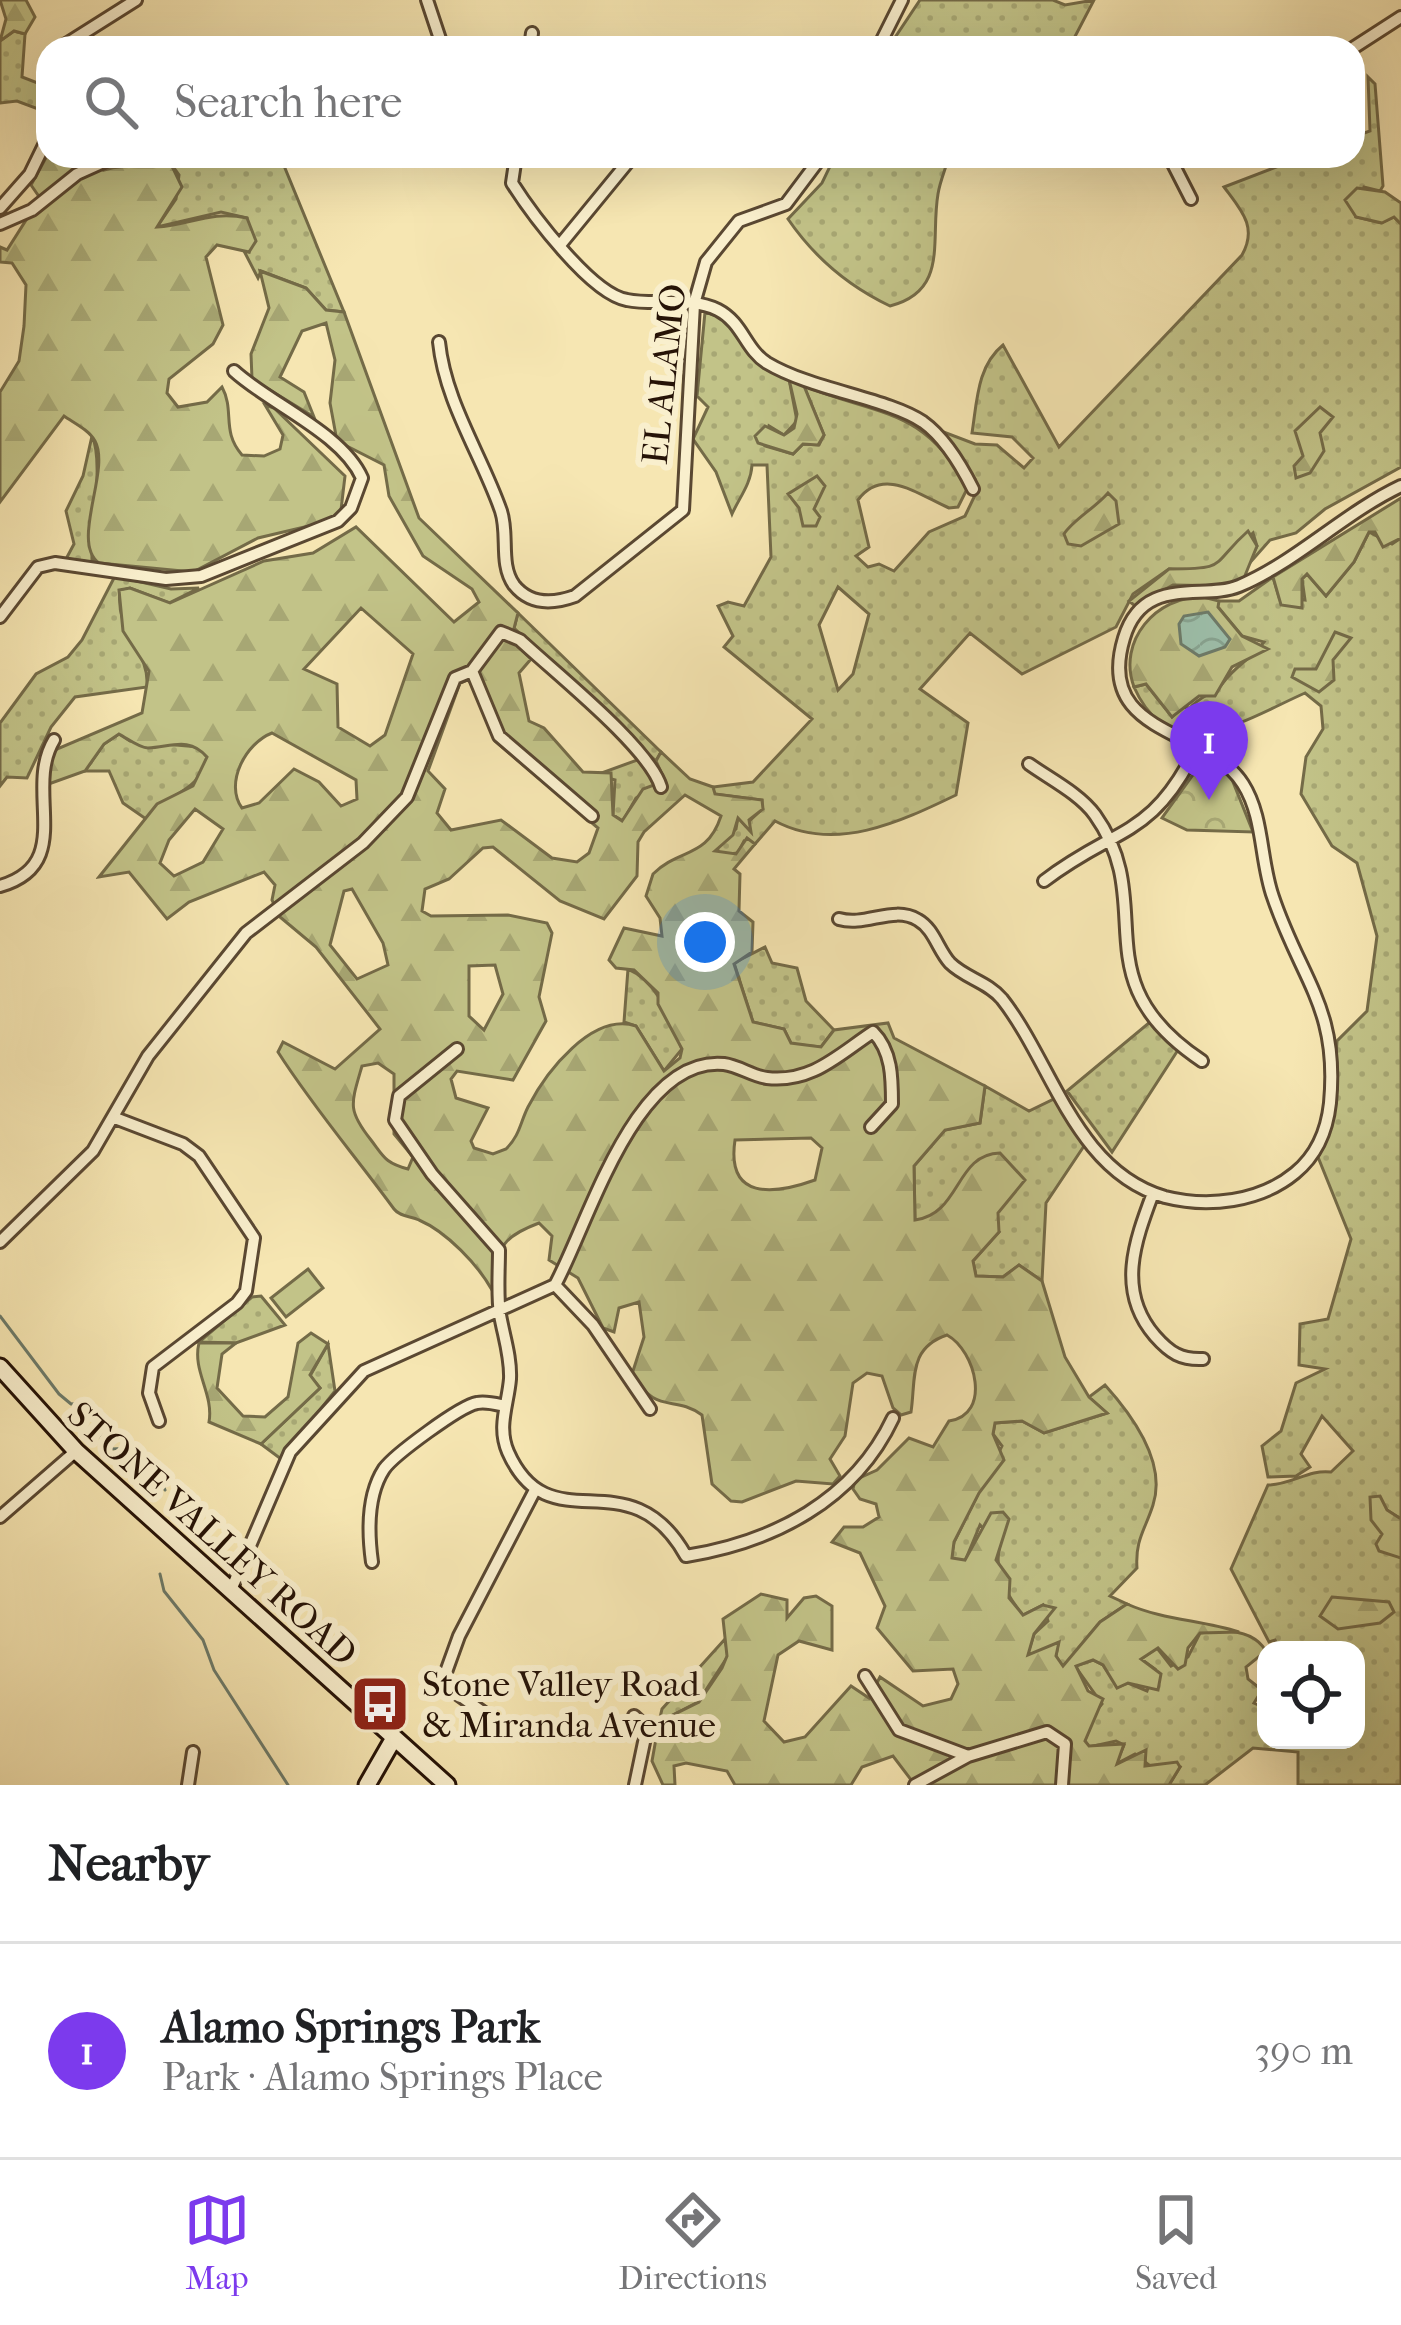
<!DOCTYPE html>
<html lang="en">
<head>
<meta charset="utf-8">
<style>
	body { margin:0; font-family:"IM FELL French Canon",serif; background:#f6f6f6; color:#202124 }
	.controls { position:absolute; right:36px; bottom:36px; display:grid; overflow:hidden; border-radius:24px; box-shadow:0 12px 48px #0002 }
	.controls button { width:108px; height:108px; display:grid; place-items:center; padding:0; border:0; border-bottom:3px solid #e0e0e0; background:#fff; color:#202124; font:60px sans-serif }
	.you { position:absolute; left:705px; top:942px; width:42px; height:42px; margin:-30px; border:9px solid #fff; border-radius:50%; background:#1a73e8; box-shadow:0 0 0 18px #1a73e833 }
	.badge { display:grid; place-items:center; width:78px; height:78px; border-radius:50%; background:#7c3aed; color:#fff; font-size:39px; font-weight:700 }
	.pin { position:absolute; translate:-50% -99px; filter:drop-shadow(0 3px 6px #0008) }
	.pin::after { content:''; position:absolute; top:63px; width:42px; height:36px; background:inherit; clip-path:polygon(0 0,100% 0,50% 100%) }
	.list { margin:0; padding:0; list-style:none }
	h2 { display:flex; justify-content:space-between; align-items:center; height:156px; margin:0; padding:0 48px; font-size:51px }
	h2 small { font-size:39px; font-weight:400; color:#757577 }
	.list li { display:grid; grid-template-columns:78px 1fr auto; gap:36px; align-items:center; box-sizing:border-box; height:216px; padding:0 48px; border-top:3px solid #e0e0e0 }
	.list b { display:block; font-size:45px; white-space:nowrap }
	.list p { margin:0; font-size:39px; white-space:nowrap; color:#757577 }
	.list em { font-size:39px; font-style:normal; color:#757577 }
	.icon { flex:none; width:66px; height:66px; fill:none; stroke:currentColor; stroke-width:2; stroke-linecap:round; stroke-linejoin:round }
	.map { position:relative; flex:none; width:1401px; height:1785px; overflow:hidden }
	.search { position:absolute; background:#fff; box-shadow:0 12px 48px #0002; left:36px; right:36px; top:36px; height:132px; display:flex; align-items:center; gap:30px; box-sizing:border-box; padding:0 42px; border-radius:36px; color:#757577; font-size:45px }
	.sheet { height:372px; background:#fff }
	nav { display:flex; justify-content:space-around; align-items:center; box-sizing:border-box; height:168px; border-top:3px solid #e0e0e0; background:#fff; font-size:33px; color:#757577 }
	nav a { display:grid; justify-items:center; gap:6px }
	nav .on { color:#7c3aed }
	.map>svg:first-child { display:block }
	.grass { fill:url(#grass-dots); stroke:#746b48; stroke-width:3; fill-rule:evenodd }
	.forest { fill:url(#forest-firs); stroke:#746b48; stroke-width:3; fill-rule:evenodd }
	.park { fill:url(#park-crowns); stroke:#746b48; stroke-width:3 }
	.pitch { fill:#c2c388; stroke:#746b48; stroke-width:3 }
	.water { fill:url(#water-waves); stroke:#6d7b6a; stroke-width:3 }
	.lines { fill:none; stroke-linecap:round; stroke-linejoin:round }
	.stream { stroke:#6d7b6a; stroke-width:3 }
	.street-casing { stroke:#5a4832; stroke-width:16 }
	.secondary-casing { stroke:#261307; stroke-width:21 }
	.street { stroke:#f9efcd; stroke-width:10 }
	.secondary { stroke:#f9efcd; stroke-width:15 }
	.labels { text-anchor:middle; stroke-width:12; stroke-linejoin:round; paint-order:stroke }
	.street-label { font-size:36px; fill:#261307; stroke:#f9efcd }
	.poi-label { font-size:36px; fill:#261307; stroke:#f9efcd; text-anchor:start }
</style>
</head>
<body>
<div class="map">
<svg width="1401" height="1785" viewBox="0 0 1401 1785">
	<defs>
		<pattern id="grass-dots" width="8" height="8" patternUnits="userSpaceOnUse" patternTransform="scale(3)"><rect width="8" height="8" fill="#c2c388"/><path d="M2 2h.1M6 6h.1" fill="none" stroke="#a7a774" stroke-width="1.8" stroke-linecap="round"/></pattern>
		<pattern id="forest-firs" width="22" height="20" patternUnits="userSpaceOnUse" patternTransform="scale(3)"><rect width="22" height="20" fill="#c2c388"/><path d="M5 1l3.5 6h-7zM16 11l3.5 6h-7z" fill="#a7a774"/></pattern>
		<pattern id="park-crowns" width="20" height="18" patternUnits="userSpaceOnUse" patternTransform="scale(3)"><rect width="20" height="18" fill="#c2c388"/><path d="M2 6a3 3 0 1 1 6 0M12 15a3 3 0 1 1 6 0" fill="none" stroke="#a7a774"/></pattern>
		<pattern id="water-waves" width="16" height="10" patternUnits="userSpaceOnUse" patternTransform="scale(3)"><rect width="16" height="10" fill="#9dc0ac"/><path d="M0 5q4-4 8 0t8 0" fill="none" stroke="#87a492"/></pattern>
	</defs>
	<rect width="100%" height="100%" fill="#f6e6b2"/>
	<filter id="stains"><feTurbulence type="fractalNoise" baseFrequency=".00167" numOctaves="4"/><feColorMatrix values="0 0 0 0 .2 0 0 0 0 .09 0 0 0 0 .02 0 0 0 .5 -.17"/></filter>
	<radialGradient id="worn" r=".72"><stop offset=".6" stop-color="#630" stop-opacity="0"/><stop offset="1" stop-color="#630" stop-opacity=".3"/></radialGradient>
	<!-- grass -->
	<path class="grass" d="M920 0H1053L1065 5 1094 0 1069 48H888Z
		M14 31 25 34 22 77 48 87 46 112 17 101 0 103V41Z
		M1368 77 1375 84 1383 186 1380 191 1364 187 1356 217 1381 223 1394 217 1401 224V467L1325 509 1296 533 1270 540 1247 566 1257 546 1253 533 1221 564 1206 570 1169 569 1133 594 1116 627 1022 674 970 633 920 689 968 723 956 795C900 822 835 853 775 821L755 844 744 841 738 853 719 855 717 846 736 829 738 817 745 825 762 809V800L714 794 713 787 753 782 812 719 724 647 733 636 718 606 728 602 744 606 771 557 767 465H752C751 484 739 498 732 514L716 472 693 439 708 407 697 396 705 312 726 319 789 379 797 421 784 435 769 426 765 446 793 454 803 444 819 445 824 435 804 386C883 417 922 407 968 487L958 507 949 508C919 495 883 466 858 500L869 547 856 556 868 567 879 564 894 571 929 532 965 516 977 491 975 479 936 429 975 444 997 445 1024 468 1033 458 1012 437 972 433C977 402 977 366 1003 345L1059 447 1242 255C1258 227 1241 210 1224 187L1305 156H1353V137L1370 131ZM838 587 869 614 853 674 838 690 819 625Z
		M189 156H280L344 312 326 310 306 288 261 271 258 278 244 251 249 252 247 218 221 212 157 227 176 199 179 175 171 164Z
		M835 156H949C946 168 940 181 938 194 930 240 949 291 890 306 848 286 814 257 788 219L822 183Z
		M92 436C104 461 91 527 92 559L99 563 66 559 74 544 66 511 83 476Z
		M1369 532 1392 544 1401 538V1519L1387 1510 1378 1525 1392 1553 1401 1558V1785H1298V1752L1253 1748 1205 1785H1169L1180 1767 1167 1764 1154 1769 1135 1754 1116 1764 1124 1745 1116 1741 1089 1747 1085 1741 1091 1717 1102 1704 1075 1666 1093 1660 1103 1665 1118 1687 1128 1683 1147 1691 1155 1669 1141 1659 1157 1648 1171 1666 1188 1657 1200 1633C1224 1629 1253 1629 1266 1651L1246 1667 1248 1679 1262 1690 1254 1703 1266 1708V1740H1356V1650H1280L1275 1640 1269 1642 1231 1569 1268 1485C1291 1485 1309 1469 1331 1472L1353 1451 1322 1416 1301 1454 1310 1467 1296 1476 1268 1477 1262 1446 1281 1431 1296 1383 1325 1369 1299 1365 1300 1324 1328 1319 1351 1239 1318 1157 1332 1122 1337 1041 1367 1011 1377 936 1357 863 1332 846 1301 794 1306 757 1323 729 1321 706 1305 693C1246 719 1171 771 1134 687L1146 684 1172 717 1181 707 1190 708C1199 696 1214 694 1222 684 1237 664 1249 661 1264 642L1242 636 1217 606 1219 601H1239L1273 577 1279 597 1305 600 1302 579 1307 574 1326 596 1354 562Z
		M115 576 171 589 199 588 169 603 130 588 120 591C115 634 150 650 147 687L75 697 51 727 27 778 7 777 0 786V723L36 674 68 657 82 640Z
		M518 613 661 752 656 761 514 628Z
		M119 734 130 741 199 747 207 757C200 794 165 793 146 819L123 803 109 771H85L104 744Z
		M640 759 657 784 636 798 623 821 613 815 615 780 596 775Z
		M765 947 772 963 797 968 806 1001 834 1030 821 1047 791 1044 784 1029 753 1022 734 963Z
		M628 969C659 982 670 1020 682 1049L664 1071 636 1026 624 1022Z
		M1150 1022 1178 1050 1112 1152 1067 1091Z
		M985 1086 1029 1111 1054 1099 1084 1146 1046 1203 1042 1281 1019 1265 1003 1277 976 1276 973 1261 999 1232 952 1199 934 1217 915 1221 914 1166 945 1130 980 1123Z
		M261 1296 285 1325 236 1343 199 1342 252 1297Z
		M328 1344 335 1391 281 1459 261 1444 320 1388 310 1376Z
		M1105 1385C1132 1415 1167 1462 1153 1505 1145 1530 1135 1540 1137 1568L1110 1596 1127 1604 1100 1622 1063 1667 1056 1656 1058 1644 1027 1656 1034 1634 1048 1621 1043 1605 1023 1615C1006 1595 993 1571 1000 1545L980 1525 965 1561 951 1559 954 1542 1002 1446 993 1434 995 1423 1022 1421 1044 1433 1107 1413 1089 1397Z
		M725 1639 728 1656 698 1702 659 1722 662 1709Z"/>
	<!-- forest -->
	<path class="forest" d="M0 0H26L35 17 25 34 14 31 0 41 6 19Z
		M48 154 104 156V170C129 162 146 171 171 164L182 187 157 227C190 225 211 210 247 218L256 241 249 252 217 245 206 257 223 325 213 344 169 379 167 393 178 407 207 402 222 387C235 411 221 431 242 455L264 456 280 449 283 435 265 405 274 408 345 476 341 510 330 521 258 538 193 572 99 563C70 542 111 470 95 441 89 430 74 423 64 416L0 502V392L19 361 24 326 26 285 12 263 0 262V247L7 250 40 198 31 185Z
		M1357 188 1385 192 1401 203V224L1394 217 1382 223 1356 217 1345 200Z
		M260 271 306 288 326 310 344 312 419 518 518 613 511 640 531 659 519 673 529 721 544 728 583 772 611 773 613 815 622 821 643 789 665 781 656 761 661 752 690 779 713 787 715 794 762 800 763 809 749 820 751 832 738 818 733 835 715 851 736 854 747 838 755 844 734 869 740 874 739 911 753 922 752 952 734 964 753 1022 784 1029 791 1043 821 1047 834 1030 888 1023 894 1038 985 1086 980 1123 945 1130 914 1166 915 1220C961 1214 955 1154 1000 1153L1025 1180 998 1213 999 1232 973 1261 976 1276 1003 1277 1019 1265 1042 1281 1065 1357 1089 1397 1107 1413 1044 1433 1022 1421 995 1423 993 1434 1004 1460 979 1493 954 1542 952 1558 965 1560 991 1513 1003 1512 1009 1519 996 1560 1010 1579 1009 1598 1023 1615 1043 1605 1055 1608 1034 1634 1028 1655 1059 1642 1056 1656 1063 1666 1100 1622 1127 1604C1163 1620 1201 1620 1239 1632L1200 1633 1188 1648 1185 1665 1178 1669 1158 1648 1141 1659 1161 1674 1158 1690 1128 1683 1117 1688 1103 1665 1093 1660 1076 1666 1088 1691 1103 1699 1085 1741 1089 1746 1124 1744 1117 1764 1146 1750 1145 1766 1177 1762 1180 1767 1169 1785H915L893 1756 862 1767 851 1785H735L727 1771 686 1763 674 1766 675 1785H663L652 1761 659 1722 699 1702 722 1668 727 1656 723 1619 761 1594 787 1600V1618L804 1598 816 1596 832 1606V1650L799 1641 778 1655 764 1721 784 1742 805 1737 851 1686 869 1698 880 1677 923 1706 951 1699 958 1684 953 1669 913 1671 877 1628 885 1606 860 1553 832 1542 844 1527H863L879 1517 876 1504 860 1499 853 1489 855 1480 877 1470 909 1438 933 1447 949 1421C992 1415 976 1351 947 1335 908 1348 916 1379 911 1412L901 1415 893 1408 882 1376 867 1373 853 1383 845 1436 830 1459 840 1476 833 1484 796 1481 742 1502 731 1501 712 1484 702 1415C673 1394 657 1416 632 1374L644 1337 639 1302 619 1308 614 1332 603 1328 578 1278 549 1260 552 1236 539 1223C494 1240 501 1251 492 1290 478 1265 447 1232 419 1220 411 1216 400 1217 394 1209 356 1157 313 1107 278 1052L283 1042 335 1069 380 1029 316 947 280 917 272 900 275 885 264 872 189 902 167 919 129 872 99 877 157 804 193 786 207 757C189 736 171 747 148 748 139 748 127 738 119 734L104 744 85 771 46 785 50 756 57 749 142 713 149 671 123 631 119 590 130 588 170 603 264 561 313 553 356 527 454 622 479 602 472 589 423 556 389 496 384 465 337 441 330 403 335 360 326 323 302 331 280 377 304 392 314 417 252 379 251 354 269 308ZM361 608 413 654 385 735 370 746 338 727 337 684 304 669ZM467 680 474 684 495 741 598 828 589 853 577 862 552 858 501 820 451 830 437 813 445 789 428 771 460 683ZM272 733 356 780 357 799 341 806 319 782 294 769 259 803 242 808C224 783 246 743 272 733ZM685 795 721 816C707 859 679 848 653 874L646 896 660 918 662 936 624 928 609 960 616 968 634 970 658 993V1004L682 1049 680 1058 664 1071 636 1026C592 1012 546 1072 528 1107 520 1123 520 1135 506 1149L493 1154 474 1148 471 1141 488 1108 456 1098 451 1079 457 1071 513 1080 546 1021 539 997 552 933 547 923 508 915 431 916 422 911 425 889 449 879 483 848 493 847 560 901 604 919 637 876 638 842 644 832ZM195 809 223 829 203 862 174 876 160 863 169 840ZM352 889 383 943 388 965 357 979 330 945 344 891ZM495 965 503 994 484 1030 469 1016V966ZM378 1063 394 1074V1134L413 1157 408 1169C385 1163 384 1157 371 1140 347 1110 351 1104 362 1066ZM811 1138 822 1148 815 1180C773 1195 726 1200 735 1140Z
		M789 379 804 386 824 435 818 445 803 444 793 454 758 443 755 436 765 426 784 435 794 428 797 414Z
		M1320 407 1333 417 1320 433 1324 451 1310 473 1296 478 1294 466 1303 456 1295 431Z
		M817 476 825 486 814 509 820 517 816 526H803L799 508 788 494Z
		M1108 493 1116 501 1119 524 1081 546 1068 544 1064 534C1073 520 1095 508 1108 493Z
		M1401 498V538L1383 547 1375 532H1369L1354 562 1326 596 1307 574 1302 579V608L1281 605 1273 577Z
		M1248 531 1257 546 1244 578 1229 586 1173 585 1135 606 1129 601 1169 569C1229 569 1209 566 1248 531Z
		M1203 597 1219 601 1218 607 1242 636 1268 649 1232 667 1215 696H1199L1172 717 1146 684 1134 687C1117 641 1156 596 1203 597Z
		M1335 632 1351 638 1333 660 1334 680 1319 692 1292 677 1295 669H1316Z
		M311 1333 328 1344 310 1375 320 1388 261 1444 209 1422C214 1394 192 1371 199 1343H236L222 1354 217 1388 243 1416 265 1417 288 1397 298 1343Z
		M1380 1496 1387 1510 1401 1519V1558L1379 1551 1376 1544 1382 1534 1371 1520 1370 1497Z
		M1332 1597 1389 1602 1394 1612 1380 1623 1338 1629 1320 1616Z"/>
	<!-- park -->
	<path class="park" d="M1205 758 1231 777 1253 832 1187 830 1162 818Z"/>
	<!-- pitch -->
	<path class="pitch" d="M308 1269 323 1288 286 1317 271 1298Z"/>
	<!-- water -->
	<path class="water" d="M1208 612 1230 639 1225 647 1199 656 1181 644 1179 624 1184 616Z"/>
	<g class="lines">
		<!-- stream -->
		<path class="stream" d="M0 1316 59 1394 71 1404 83 1403 102 1420 101 1443 111 1449 139 1448 155 1465 165 1490
			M160 1574 164 1591 203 1640 214 1670 288 1785"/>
		<defs>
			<path id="street" d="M427 0 443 48
				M60 48 136 0
				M530 48 532 33
				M878 48 902 0
				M1353 48 1401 17
				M516 156 512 183C531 213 591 294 627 300 656 306 690 296 718 310 743 323 745 349 767 363 812 390 887 398 923 422 944 437 962 467 973 489
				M1169 156 1191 199
				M0 208 30 174 48 137
				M0 224 32 210 77 174 117 156
				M560 245 633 156
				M439 342C445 402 482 456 501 511 509 535 499 564 514 585 530 605 553 604 575 596L683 510 694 304 706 262 739 221 786 204 822 156
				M0 617 38 567 55 563 166 579 201 576 338 521 351 508 362 478C342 433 270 404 234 371
				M472 671 499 736 592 816
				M1029 764C1050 779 1080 794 1095 815 1160 906 1079 979 1202 1061
				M1044 881C1117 825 1151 840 1197 747
				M0 886C77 864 23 791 54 740
				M839 919C866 927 893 905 918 920 934 929 938 950 950 963 965 978 988 982 1002 999 1053 1064 1075 1171 1165 1197 1208 1208 1260 1202 1295 1173 1317 1155 1327 1131 1330 1103 1339 1008 1301 980 1273 897 1260 861 1264 817 1243 784 1207 727 1094 737 1124 638 1143 574 1203 601 1239 586 1296 562 1344 513 1401 486
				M457 1049 399 1096 395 1120 432 1174 499 1250C499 1271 497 1294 500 1315 504 1337 511 1357 510 1379 508 1404 497 1427 508 1452 550 1547 629 1454 686 1556 773 1542 854 1501 893 1418
				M115 1118 183 1144 199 1156 254 1238 246 1291 237 1303 153 1367 149 1393 159 1421
				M1153 1193C1135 1241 1116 1291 1155 1336 1170 1353 1181 1360 1203 1359
				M0 1242 93 1151 148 1056 246 933 363 843 407 797 455 678 472 671 501 632 520 640C554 672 649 747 661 787
				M555 1285C588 1225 635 1055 724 1064 739 1066 752 1076 767 1078 812 1083 838 1055 873 1032 892 1051 892 1078 892 1104L871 1127
				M555 1285 593 1325 650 1409
				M0 1517 76 1451
				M372 1562C368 1533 367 1495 384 1469 394 1455 460 1406 477 1403 486 1401 496 1404 505 1406
				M231 1590 290 1452 364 1371 555 1285
				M865 1676 899 1730 968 1756
				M487 1715 442 1683 459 1636 535 1490
				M634 1716 647 1728 635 1785
				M188 1785 193 1752
				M915 1785 968 1756 1047 1732 1065 1744 1062 1785"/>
			<path id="secondary" d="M0 1367 76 1451 447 1785
				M367 1785 394 1738"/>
		</defs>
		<!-- street casing -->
		<use href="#street" class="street-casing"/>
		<!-- secondary casing -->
		<use href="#secondary" class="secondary-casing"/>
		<!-- street -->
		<use href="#street" class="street"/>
		<!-- secondary -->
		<use href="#secondary" class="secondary"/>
	</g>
	<!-- icons -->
	<defs>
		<symbol id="bus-square" viewBox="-11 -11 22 22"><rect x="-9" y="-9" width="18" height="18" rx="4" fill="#8f2418" stroke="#f9efcd"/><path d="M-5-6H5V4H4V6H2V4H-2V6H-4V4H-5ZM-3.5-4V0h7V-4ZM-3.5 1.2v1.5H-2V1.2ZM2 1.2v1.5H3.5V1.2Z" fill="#fff"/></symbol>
	</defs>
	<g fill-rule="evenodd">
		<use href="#bus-square" x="347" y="1671" width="66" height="66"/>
	</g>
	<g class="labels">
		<!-- street labels -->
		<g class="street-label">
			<text transform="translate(663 374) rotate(-84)" y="13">EL ALAMO</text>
			<text transform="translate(213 1533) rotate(42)" y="13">STONE VALLEY ROAD</text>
		</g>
		<!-- poi labels -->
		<g class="poi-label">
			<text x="422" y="1696">Stone Valley Road<tspan x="422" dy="41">&amp; Miranda Avenue</tspan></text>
		</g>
	</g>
	<rect width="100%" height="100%" filter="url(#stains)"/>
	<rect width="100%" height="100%" fill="url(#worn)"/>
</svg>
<div class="controls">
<button><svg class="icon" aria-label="locate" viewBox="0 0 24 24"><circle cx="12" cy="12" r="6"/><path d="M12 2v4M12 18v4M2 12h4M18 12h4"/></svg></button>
</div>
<div class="you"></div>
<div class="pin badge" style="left:1209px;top:800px">1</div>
<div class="search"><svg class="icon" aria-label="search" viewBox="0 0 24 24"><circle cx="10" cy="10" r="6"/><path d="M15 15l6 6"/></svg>Search here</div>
</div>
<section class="sheet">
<h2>Nearby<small></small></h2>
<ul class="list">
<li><span class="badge">1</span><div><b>Alamo Springs Park</b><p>Park · Alamo Springs Place</p></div><em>390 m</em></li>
</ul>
</section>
<nav>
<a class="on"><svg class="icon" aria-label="map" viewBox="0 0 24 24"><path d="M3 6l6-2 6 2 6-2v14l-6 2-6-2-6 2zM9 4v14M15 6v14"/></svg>Map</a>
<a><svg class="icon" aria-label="directions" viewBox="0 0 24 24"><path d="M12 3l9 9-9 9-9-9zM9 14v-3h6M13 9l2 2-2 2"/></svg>Directions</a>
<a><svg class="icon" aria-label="saved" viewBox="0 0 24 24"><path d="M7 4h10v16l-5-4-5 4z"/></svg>Saved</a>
</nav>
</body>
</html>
